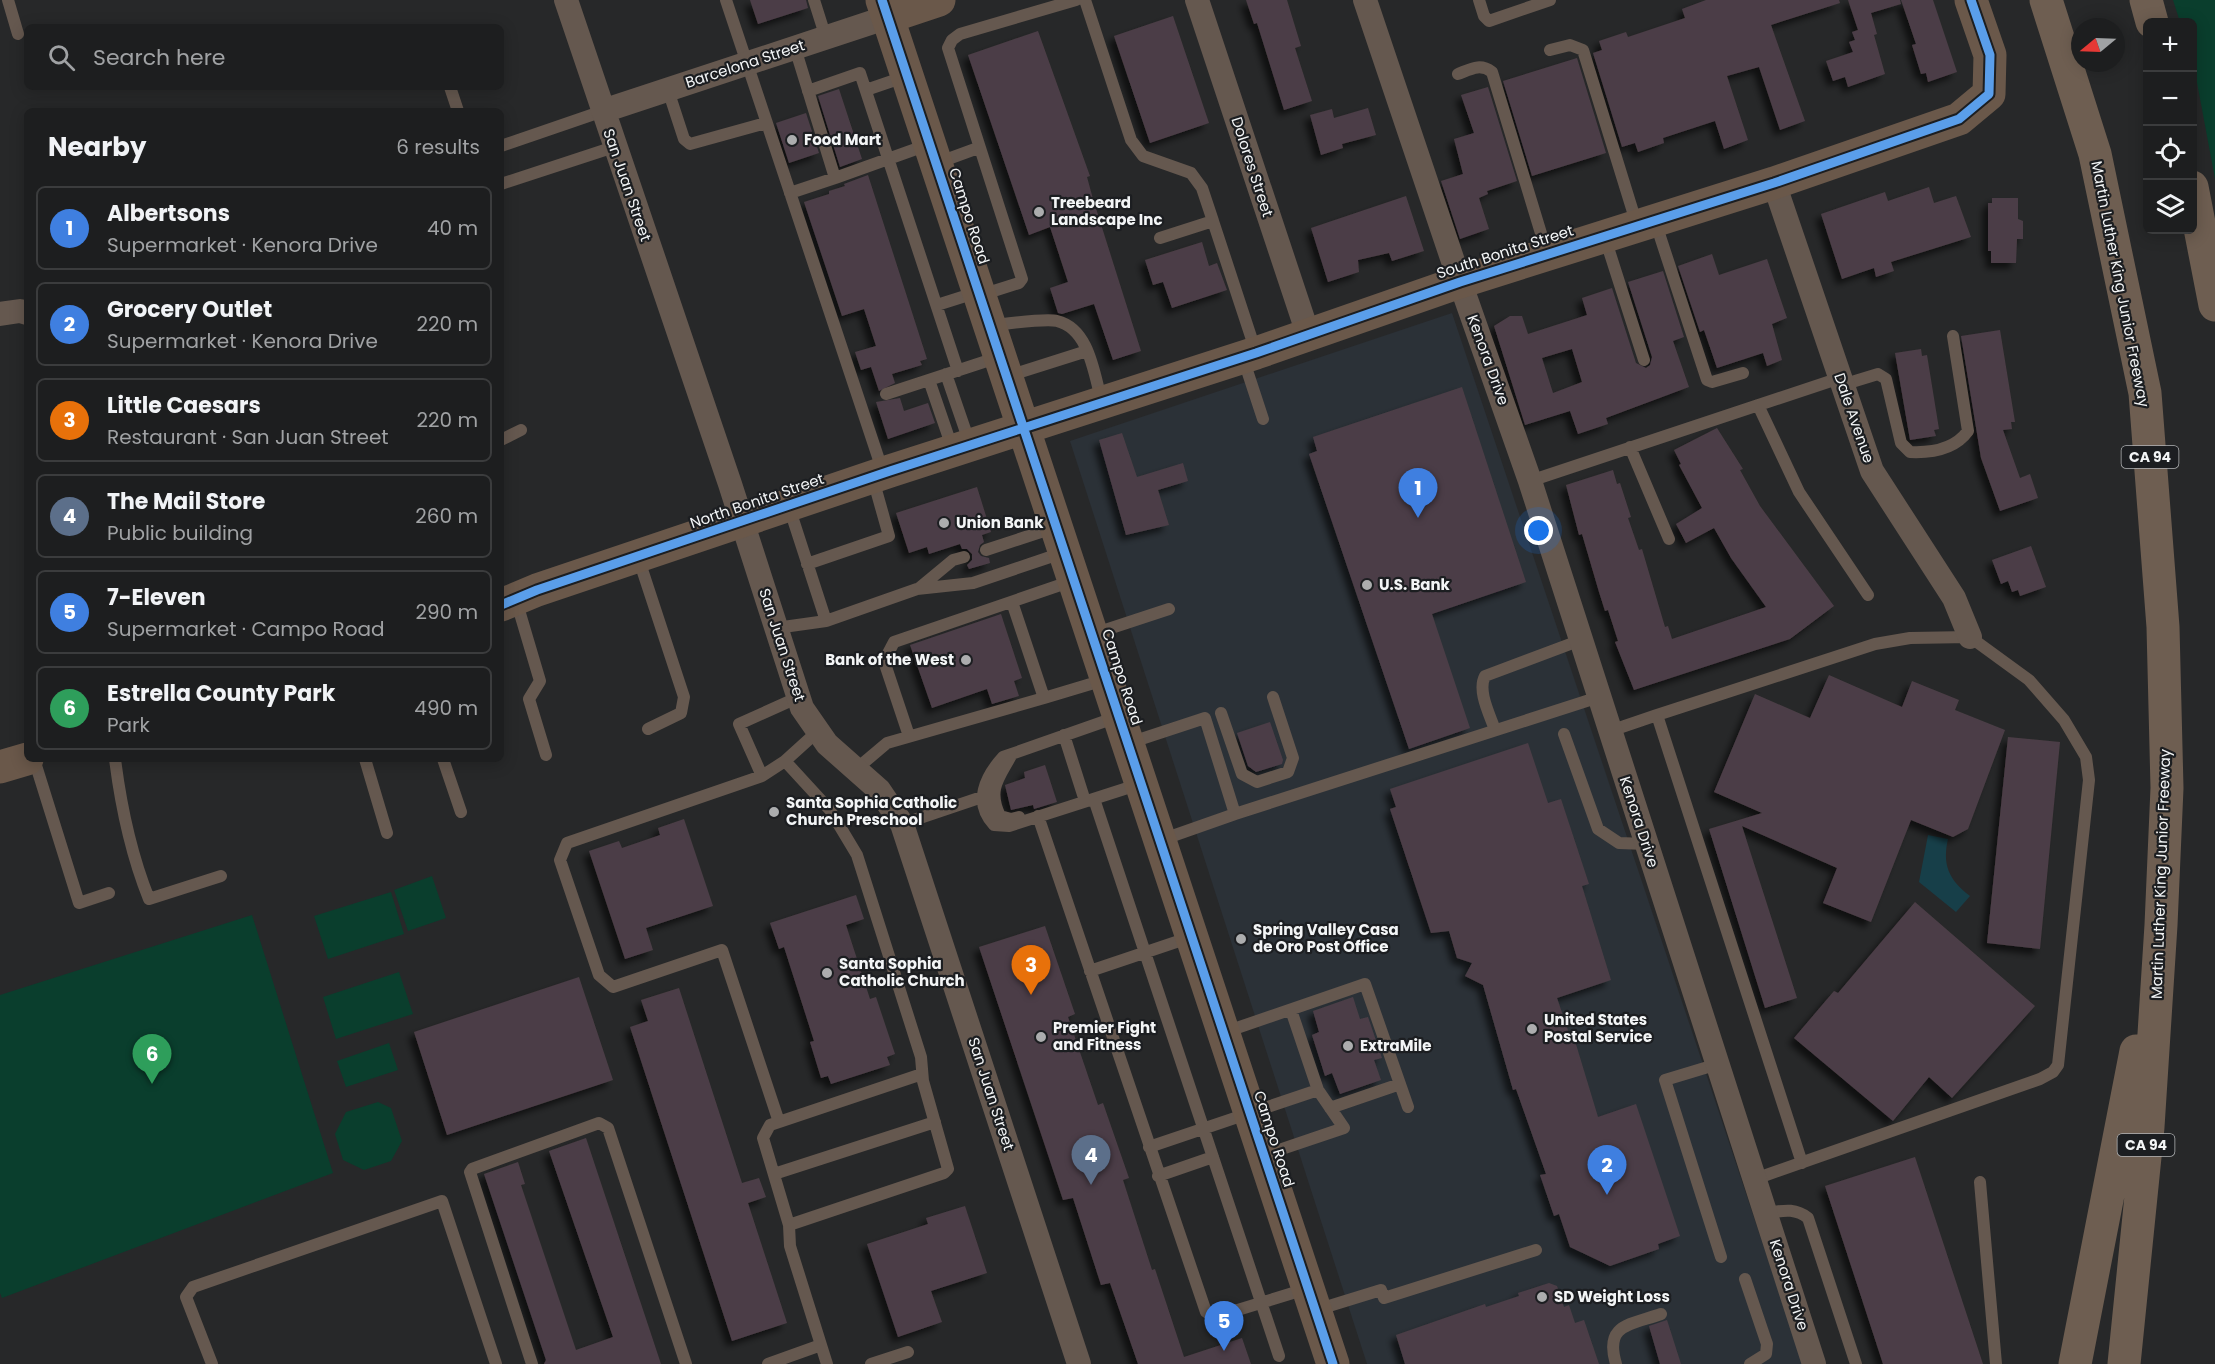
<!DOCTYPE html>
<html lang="en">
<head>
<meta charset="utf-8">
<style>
	body { margin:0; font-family:Poppins,sans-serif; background:#2a2b2c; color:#f1f3f6 }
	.controls { position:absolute; right:18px; top:18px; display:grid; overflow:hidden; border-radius:9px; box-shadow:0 3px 15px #0003 }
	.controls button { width:54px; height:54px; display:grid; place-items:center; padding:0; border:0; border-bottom:2px solid #3b3c3d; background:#1d1e1f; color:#f1f3f6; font:30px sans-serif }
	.compass { position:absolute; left:2071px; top:18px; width:54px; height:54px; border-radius:50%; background:#1d1e1f; box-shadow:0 3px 15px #0003; rotate:251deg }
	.you { position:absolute; left:1539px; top:531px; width:21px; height:21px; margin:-15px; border:4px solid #fff; border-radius:50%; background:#1a73e8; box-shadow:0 0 0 9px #1a73e833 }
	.badge { display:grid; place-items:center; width:39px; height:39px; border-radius:50%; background:#db2777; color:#fff; font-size:20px; font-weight:700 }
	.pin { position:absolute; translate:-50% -50px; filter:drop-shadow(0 2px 3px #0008) }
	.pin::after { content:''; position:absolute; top:32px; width:21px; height:18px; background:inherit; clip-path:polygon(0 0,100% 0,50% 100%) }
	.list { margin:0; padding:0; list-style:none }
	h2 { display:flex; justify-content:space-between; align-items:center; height:78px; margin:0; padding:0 24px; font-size:26px }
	h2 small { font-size:20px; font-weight:400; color:#a0a2a4 }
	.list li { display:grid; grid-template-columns:39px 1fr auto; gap:18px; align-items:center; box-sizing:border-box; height:84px; margin:0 12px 12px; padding:0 12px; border:2px solid #3b3c3d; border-radius:9px }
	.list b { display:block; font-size:22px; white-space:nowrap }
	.list p { margin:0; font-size:20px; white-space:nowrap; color:#a0a2a4 }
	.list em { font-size:20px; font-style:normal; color:#a0a2a4 }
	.icon { flex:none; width:33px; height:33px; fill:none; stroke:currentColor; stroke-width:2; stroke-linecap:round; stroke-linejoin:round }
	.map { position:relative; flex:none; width:2215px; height:1364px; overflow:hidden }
	.search { position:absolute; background:#1d1e1f; box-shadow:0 3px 15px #0003; left:24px; top:24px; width:480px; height:66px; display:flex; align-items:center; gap:15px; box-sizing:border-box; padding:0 21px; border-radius:9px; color:#a0a2a4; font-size:22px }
	.panel { position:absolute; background:#1d1e1f; box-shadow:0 3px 15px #0003; left:24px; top:108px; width:480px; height:654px; border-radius:9px }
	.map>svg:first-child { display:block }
	.built { fill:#2b3137 }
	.green { fill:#0a3e2d }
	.water { fill:#173f49 }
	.building { fill:#4c3e46; fill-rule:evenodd; filter:url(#shadow) }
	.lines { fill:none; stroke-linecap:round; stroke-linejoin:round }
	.lane { stroke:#65584f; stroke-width:12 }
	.street { stroke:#65584f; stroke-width:24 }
	.secondary { stroke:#6a584a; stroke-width:33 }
	.highway { stroke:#6e5e51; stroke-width:33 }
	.cycleway-casing { stroke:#1c1e21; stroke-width:13 }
	.cycleway { stroke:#5a9eea; stroke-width:9 }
	.poi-dot { fill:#acadae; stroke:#1c1e21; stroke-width:2 }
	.labels { text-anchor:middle; stroke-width:4.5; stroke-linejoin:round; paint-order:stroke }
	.shield { fill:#1c1e21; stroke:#b2b4b6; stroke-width:1.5 }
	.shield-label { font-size:14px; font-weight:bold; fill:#f3f5f6 }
	.street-label { font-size:15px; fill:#f3f5f6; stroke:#1c1e21 }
	.poi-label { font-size:15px; font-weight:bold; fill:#f3f5f6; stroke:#1c1e21; text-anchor:start }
</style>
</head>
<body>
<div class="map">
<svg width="2215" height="1364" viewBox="0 0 2215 1364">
	<defs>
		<filter id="shadow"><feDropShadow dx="-5.5" dy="5.5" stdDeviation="3" flood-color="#0009"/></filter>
	</defs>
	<rect width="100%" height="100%" fill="#272829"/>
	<!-- built -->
	<path class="built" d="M1452 313 1803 1364H1367L1070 441Z"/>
	<!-- green -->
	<path class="green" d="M2173 0H2215V179L2193 61 2192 22H2180Z
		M432 876 446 918 408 931 394 890Z
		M391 892 404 934 328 959 314 916Z
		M252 915 333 1173 2 1298 0 1293V995Z
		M399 972 413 1014 336 1039 323 997Z
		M389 1043 398 1070 346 1087 337 1061Z
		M378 1102 391 1108 402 1141 391 1161 364 1170 343 1160 335 1134 346 1112Z"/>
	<!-- water -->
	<path class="water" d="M1928 835 1948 839C1942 865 1949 880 1970 896L1956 912 1919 882Z"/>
	<!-- building -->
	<path class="building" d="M750 0H806L808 8 758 24Z
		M1246 0H1287L1301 46 1295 48 1312 101 1284 110 1257 23 1254 24Z
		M1706 0H1839L1840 3 1771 25 1805 121 1780 130 1759 67 1727 76 1748 140 1724 149 1715 121 1663 138 1664 143 1638 152 1635 143 1622 147 1593 53 1602 50 1599 41 1626 32 1628 37 1685 18 1682 9Z
		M1848 0H1900L1901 4 1871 13 1877 34 1874 35 1885 74 1848 87 1845 77 1833 81 1826 61 1853 52 1849 42 1855 40 1852 32 1858 30Z
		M1901 0H1933L1957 72 1928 82 1926 73 1921 74 1912 45 1916 44Z
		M1173 16 1209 123 1150 143 1114 36Z
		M1038 31 1090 176 1087 177 1093 199 1141 351 1113 360 1094 304 1062 314 1058 313 1050 288 1068 282 1050 227 1029 235 968 55Z
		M1577 58 1606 153 1532 176 1503 81Z
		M1488 87 1517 181 1487 191 1488 194 1479 198 1489 229 1460 239 1441 181 1463 174 1454 139 1474 133 1461 95Z
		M839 89 862 159 840 167 818 96Z
		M1368 108 1376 135 1342 144 1343 148 1321 155 1310 115 1332 109 1334 118Z
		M806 113 819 153 789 163 776 123Z
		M868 175 927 359 920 361 922 365 892 374 895 383 879 391 871 367 861 370 855 352 876 346 864 309 842 316 804 202 829 194V191L845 186 844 184Z
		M1929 187 1934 203 1956 196 1971 237 1891 262 1894 271 1876 277 1874 268 1842 279 1821 214 1885 192 1888 201Z
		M1406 196 1424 251 1392 261 1389 253 1358 260 1359 272 1328 282 1311 228Z
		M1992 198H2018V219L2023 221V239H2017L2016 263H1991V251H1988V203H1992Z
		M1202 242 1209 266 1217 263 1227 290 1172 308 1163 282 1153 285 1145 260Z
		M1712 254 1719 275 1767 259 1787 318 1772 324 1782 360 1767 366 1763 353 1717 368 1704 330 1700 332 1678 266Z
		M1663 271 1684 337 1673 341 1689 387 1606 418 1608 424 1578 434 1570 411 1525 425 1494 326 1510 316H1522L1528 334 1587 315 1582 298 1612 288 1636 363 1646 368 1650 365 1652 357 1628 282ZM1572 349 1582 382 1553 393 1542 358Z
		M2000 330 2015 422H2011L2012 429 2003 430 2020 478 2030 474 2038 498 2000 511 1981 458 1961 336Z
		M1921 349 1922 356 1927 355 1939 429 1934 430 1936 436 1910 440 1895 353Z
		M1462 387 1526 582 1432 614 1470 728 1409 749 1309 454 1317 451 1313 437Z
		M900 398 904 411 928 403 935 423 888 439 876 402Z
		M1717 428 1743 469 1740 470 1760 506 1834 606 1790 639 1634 690 1615 642 1618 641 1608 610 1605 611 1599 592 1582 534 1579 535 1566 485 1613 470 1617 484 1620 483 1631 517 1628 518 1639 550 1642 549 1665 627 1668 626 1672 639 1766 607 1731 558 1714 528 1686 543 1676 524 1702 508 1679 465 1681 464 1674 450Z
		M1122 433 1137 477 1183 463 1188 481 1158 490 1169 525 1126 535 1099 440Z
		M977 487 991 532 982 535 984 542 980 545 978 552 981 556 989 558 990 563 969 569 967 565 972 560V554L967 549H962L960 544 929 554 927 547 909 553 896 513Z
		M2031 546 2046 587 2020 596 2018 590 2012 592 2008 581 2001 584 1992 560Z
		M1001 614 1022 678 1014 681 1019 696 992 704 987 689 932 708 910 645Z
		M1829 675 1902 707 1912 681 1959 700 1955 710 2005 730 1968 829 1953 837 1911 820 1871 922 1823 903 1837 868 1742 826 1797 998 1765 1008 1709 829 1762 813 1714 792 1755 694 1810 718Z
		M1270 722 1283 760 1282 764 1256 772 1248 766 1237 733Z
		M2008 737 2060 742 2040 949 1987 943Z
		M1528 743 1548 803 1561 799 1589 884 1582 886 1611 980 1557 998 1572 1042 1575 1041 1598 1117 1636 1104 1680 1236 1658 1244 1659 1249 1610 1266 1570 1247 1559 1214 1554 1216 1540 1175 1546 1174 1516 1089 1513 1090 1483 985 1465 976 1472 963 1457 958 1449 931 1431 933 1390 809 1396 807 1390 789Z
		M1045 765 1057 802 1034 809 1033 805 1011 810 1005 785 1025 778 1024 772Z
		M684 819 713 906 646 928 653 950 625 959 589 851 619 841 622 848 660 835 658 828Z
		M856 895 864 919 846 925 870 999 876 997 895 1054 887 1057 890 1065 831 1084 828 1076 821 1078 810 1042 814 1041 784 947 779 949 770 923Z
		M1915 902 2035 1006 1952 1098 1929 1077 1893 1121 1794 1038 1834 991 1838 993Z
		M1045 926 1075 1014 1068 1017 1098 1105 1103 1103 1129 1178 1123 1180 1152 1270 1155 1269 1184 1357 1242 1338 1251 1364H1138L1110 1283 1101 1285 1073 1198 1063 1200 979 947Z
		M579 977 613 1080 447 1135 414 1032Z
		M679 988 742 1183 759 1178 766 1197 748 1203 787 1323 732 1341 630 1027 648 1021 641 1000Z
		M1353 997 1360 1019 1368 1017 1382 1058 1374 1060 1381 1080 1340 1094 1332 1073 1325 1076 1312 1035 1319 1032 1313 1011Z
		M586 1138 661 1364H544L546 1360 484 1174 518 1162 525 1184 521 1185 576 1350 613 1337 549 1151Z
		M1915 1157 1983 1364H1883L1825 1186Z
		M965 1206 987 1273 931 1291 942 1322 898 1337 867 1244 928 1224 926 1218Z
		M1549 1283 1557 1286 1564 1307 1569 1305 1575 1323 1584 1320 1599 1364H1405L1396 1335 1485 1304 1486 1307 1519 1296 1518 1293Z
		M1667 1320 1681 1364H1660L1649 1326Z"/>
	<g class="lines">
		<!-- lane -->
		<path class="lane" d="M8 0 18 34
			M726 0 883 472
			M814 0 826 38
			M1085 0 1131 140 1143 156 1191 173 1202 188 1213 221
			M1479 0 1484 16 1489 21 1550 0
			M1550 50 1570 45 1583 50 1637 225
			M1458 74C1471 69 1480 63 1492 72L1547 253
			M450 87 458 111
			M668 90 684 139 690 144 766 123
			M866 90 907 76
			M808 91 860 73 958 371
			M501 146 603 111
			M937 163 978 148
			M835 178 930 144
			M501 184 614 147
			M790 193 835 178 795 48
			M1655 221 1707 380 1712 382 1743 373
			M1160 238 1213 221 1256 352
			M1605 238 1644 360
			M981 295 1019 283 1022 279 948 48 952 40 960 34 1076 0
			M937 305 978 292
			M992 325C1007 324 1045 318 1057 321 1090 329 1094 375 1102 402
			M1243 358 1263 419
			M946 374 970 444
			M1008 376 1087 351
			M929 380 953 450
			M1842 385 1878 374 1886 379 1901 443 1910 452C1932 453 1955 449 1968 431L1953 336
			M886 394 999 357
			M1758 405 1799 492 1868 595
			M501 440 521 430
			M1630 447 1669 539
			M1530 481 1840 378
			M789 507 826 621 917 589 973 583 1062 553
			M986 550 1056 527
			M638 557 684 697 681 713 648 729
			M807 564 889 536 873 479
			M918 589 953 560 964 557
			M516 600 540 681 529 699 546 755
			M1012 602 1044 698 1104 680
			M776 628 826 621
			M1093 634 1169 609
			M1221 713 1242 774 1257 782 1288 772 1293 758 1273 697
			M1657 715 1875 644 1910 638 1970 637 2029 680 2064 720 2086 757 2089 780 2058 1065 2053 1072 2040 1079 1755 1179
			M1117 717 1003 757C985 777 973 802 994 825L1009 826 1140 784
			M1495 730C1490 715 1477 691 1485 676L1581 640
			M1610 731 1657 715 1802 1163
			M1564 734 1598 829 1619 843 1646 844
			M1064 735 1085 801
			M909 736 884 661 894 642 1072 581
			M1129 743 1205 718 1235 814 1599 697
			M1012 754C999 778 987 789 1000 816L1011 819 1019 817
			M34 759 79 903 109 893
			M115 759C121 807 131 854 149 899L221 876
			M365 759 387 833
			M443 759 461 812
			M855 770 887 743 1044 698
			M762 776 739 724 799 697
			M1094 799 1279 1356
			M1038 816 1206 1312 1218 1316 1306 1289
			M902 824 982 797
			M1161 840 1235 814
			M1090 971 1191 937
			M1225 1032 1365 984 1408 1107
			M1718 1064 1665 1080 1721 1257
			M1330 1108 1400 1084
			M779 1122 722 950 613 987 599 975 560 860 567 843 762 776 785 761
			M1149 1147 1318 1090
			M1264 1155 1344 1128 1318 1090 1291 1010
			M774 1174 935 1122
			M1158 1176 1213 1157
			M1980 1182 1996 1364
			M1766 1213C1782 1211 1794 1207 1808 1218L1856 1364
			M789 1225 763 1138 770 1125 922 1074
			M1745 1279 1767 1344 1766 1354 1750 1364
			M1316 1310 1381 1290 1384 1298 1536 1250
			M821 1345 827 1364
			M212 1364 186 1297 193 1287 442 1201 496 1364
			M532 1364 470 1172 472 1169 599 1123 608 1128 686 1364
			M768 1364 821 1345 790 1246 789 1225 944 1173 948 1169 923 1081 921 1057 857 855 830 810 785 761 817 732
			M871 1364 908 1352
			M1616 1364C1604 1324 1630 1325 1661 1314"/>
		<!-- street -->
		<path class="street" d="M566 0 730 484 802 708 827 744 879 790 902 824 1079 1364
			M1197 0 1308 334
			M1365 0 1460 282 1530 481 1814 1364
			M603 111 888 17
			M1774 183 1872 471 1954 598 1970 637
			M0 314 20 311 27 313"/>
		<!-- secondary -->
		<path class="secondary" d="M882 0 1333 1364
			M888 17 939 0
			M501 605 537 590 890 471 1256 353 1460 282 1774 183 1959 119 1989 94 1990 55 1971 0
			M0 767 27 759"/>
		<!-- highway -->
		<path class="highway" d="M2046 0 2095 154 2145 393 2163 627 2167 788 2161 925 2148 1127 2124 1364
			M2146 0 2152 22
			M2192 187 2215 305
			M2075 1364 2136 1051"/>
		<defs>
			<path id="cycleway" d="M882 0 1333 1364
				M501 605 537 590 890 471 1256 353 1460 282 1774 183 1959 119 1989 94 1990 55 1971 0"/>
		</defs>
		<!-- cycleway casing -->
		<use href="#cycleway" class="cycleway-casing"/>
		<!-- cycleway -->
		<use href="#cycleway" class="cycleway"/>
	</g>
	<!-- markers -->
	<g class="poi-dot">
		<circle cx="792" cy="140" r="6"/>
		<circle cx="1039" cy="212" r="6"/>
		<circle cx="944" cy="523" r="6"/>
		<circle cx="1367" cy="585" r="6"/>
		<circle cx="966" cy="660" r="6"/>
		<circle cx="774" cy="812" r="6"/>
		<circle cx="1241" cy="939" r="6"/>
		<circle cx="827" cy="973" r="6"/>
		<circle cx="1532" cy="1029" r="6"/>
		<circle cx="1041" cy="1037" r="6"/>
		<circle cx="1348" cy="1046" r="6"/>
		<circle cx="1542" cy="1297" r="6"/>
	</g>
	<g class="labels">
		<!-- shield labels -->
		<g class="shield">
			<rect x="2121.5" y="446" width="57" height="22" rx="4.5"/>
			<rect x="2117.5" y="1134" width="57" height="22" rx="4.5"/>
		</g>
		<g class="shield-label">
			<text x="2150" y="462">CA 94</text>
			<text x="2146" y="1150">CA 94</text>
		</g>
		<!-- street labels -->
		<g class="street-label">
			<text transform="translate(745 64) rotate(-18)" y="5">Barcelona Street</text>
			<text transform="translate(1252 167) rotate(72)" y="5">Dolores Street</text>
			<text transform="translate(627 185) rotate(71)" y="5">San Juan Street</text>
			<text transform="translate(969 216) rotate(72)" y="5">Campo Road</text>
			<text transform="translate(1505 252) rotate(-18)" y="5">South Bonita Street</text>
			<text transform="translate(2120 284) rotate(79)" y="5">Martin Luther King Junior Freeway</text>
			<text transform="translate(1488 360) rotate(70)" y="5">Kenora Drive</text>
			<text transform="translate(1854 418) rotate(71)" y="5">Dale Avenue</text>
			<text transform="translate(757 501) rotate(-19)" y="5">North Bonita Street</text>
			<text transform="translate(782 645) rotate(72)" y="5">San Juan Street</text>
			<text transform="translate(1122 677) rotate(72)" y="5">Campo Road</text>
			<text transform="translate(1639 822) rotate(72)" y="5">Kenora Drive</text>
			<text transform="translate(2161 874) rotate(-88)" y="5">Martin Luther King Junior Freeway</text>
			<text transform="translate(991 1094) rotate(72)" y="5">San Juan Street</text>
			<text transform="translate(1274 1139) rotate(72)" y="5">Campo Road</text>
			<text transform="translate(1789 1285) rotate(72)" y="5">Kenora Drive</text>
		</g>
		<!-- poi labels -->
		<g class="poi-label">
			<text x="804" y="145">Food Mart</text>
			<text x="1051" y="208">Treebeard<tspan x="1051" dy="17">Landscape Inc</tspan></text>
			<text x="956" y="528">Union Bank</text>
			<text x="1379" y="590">U.S. Bank</text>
			<text x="954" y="665" text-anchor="end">Bank of the West</text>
			<text x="786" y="808">Santa Sophia Catholic<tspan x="786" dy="17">Church Preschool</tspan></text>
			<text x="1253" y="935">Spring Valley Casa<tspan x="1253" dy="17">de Oro Post Office</tspan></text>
			<text x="839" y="969">Santa Sophia<tspan x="839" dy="17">Catholic Church</tspan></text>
			<text x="1544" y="1025">United States<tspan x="1544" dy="17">Postal Service</tspan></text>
			<text x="1053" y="1033">Premier Fight<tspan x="1053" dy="17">and Fitness</tspan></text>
			<text x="1360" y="1051">ExtraMile</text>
			<text x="1554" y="1302">SD Weight Loss</text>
		</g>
	</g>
</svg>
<div class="controls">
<button>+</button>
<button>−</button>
<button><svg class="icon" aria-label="locate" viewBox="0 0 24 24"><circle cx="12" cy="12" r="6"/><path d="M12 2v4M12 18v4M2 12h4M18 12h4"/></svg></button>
<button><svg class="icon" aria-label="layers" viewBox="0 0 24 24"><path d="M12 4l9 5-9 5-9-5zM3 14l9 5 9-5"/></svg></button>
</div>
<svg class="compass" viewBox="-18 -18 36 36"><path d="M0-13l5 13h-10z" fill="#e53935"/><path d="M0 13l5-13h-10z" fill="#a0a2a4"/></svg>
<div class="you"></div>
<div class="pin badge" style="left:1418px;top:518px;background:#3f7fe0">1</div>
<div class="pin badge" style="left:1607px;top:1195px;background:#3f7fe0">2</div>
<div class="pin badge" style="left:1031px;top:995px;background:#e8710a">3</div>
<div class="pin badge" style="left:1091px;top:1185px;background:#5c6f8a">4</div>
<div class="pin badge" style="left:1224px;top:1351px;background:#3f7fe0">5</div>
<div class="pin badge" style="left:152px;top:1084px;background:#2e9e5b">6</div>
<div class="search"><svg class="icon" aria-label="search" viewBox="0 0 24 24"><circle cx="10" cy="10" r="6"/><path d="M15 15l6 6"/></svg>Search here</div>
<section class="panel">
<h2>Nearby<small>6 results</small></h2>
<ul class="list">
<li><span class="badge" style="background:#3f7fe0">1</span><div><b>Albertsons</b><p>Supermarket · Kenora Drive</p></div><em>40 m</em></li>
<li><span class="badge" style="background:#3f7fe0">2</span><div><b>Grocery Outlet</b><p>Supermarket · Kenora Drive</p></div><em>220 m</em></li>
<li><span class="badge" style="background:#e8710a">3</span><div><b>Little Caesars</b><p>Restaurant · San Juan Street</p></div><em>220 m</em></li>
<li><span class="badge" style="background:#5c6f8a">4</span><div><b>The Mail Store</b><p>Public building</p></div><em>260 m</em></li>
<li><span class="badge" style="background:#3f7fe0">5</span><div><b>7-Eleven</b><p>Supermarket · Campo Road</p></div><em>290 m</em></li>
<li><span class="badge" style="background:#2e9e5b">6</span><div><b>Estrella County Park</b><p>Park</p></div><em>490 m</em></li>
</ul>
</section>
</div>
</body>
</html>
